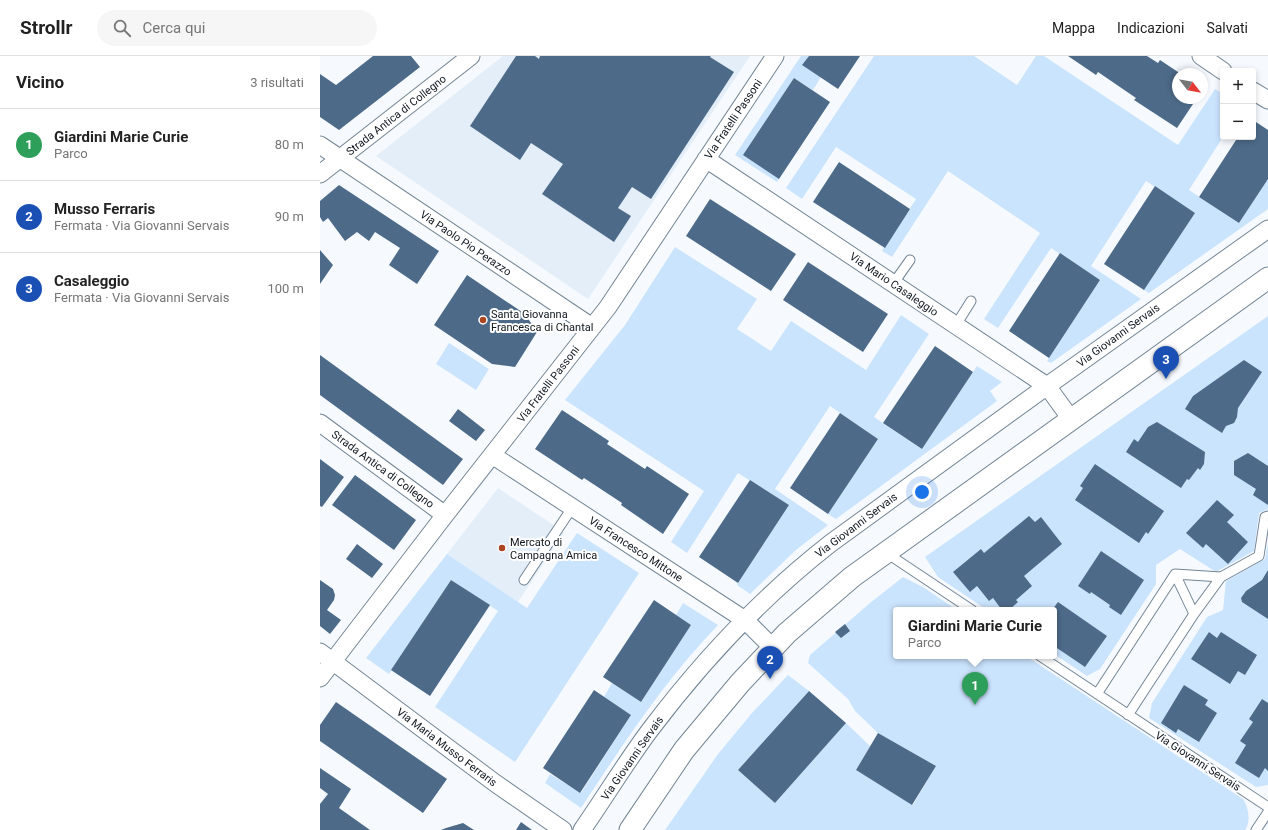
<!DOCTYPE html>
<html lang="it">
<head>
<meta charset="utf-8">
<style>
	body { margin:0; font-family:Roboto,sans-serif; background:#f6f6f6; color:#222 }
	.controls { position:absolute; right:12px; top:12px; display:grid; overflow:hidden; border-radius:4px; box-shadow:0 2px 6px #0003 }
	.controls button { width:36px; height:36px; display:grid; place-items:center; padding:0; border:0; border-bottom:1px solid #e0e0e0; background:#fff; color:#222; font:20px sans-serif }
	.compass { position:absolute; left:852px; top:12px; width:36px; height:36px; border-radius:50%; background:#fff; box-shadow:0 2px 6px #0003; rotate:121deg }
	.you { position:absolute; left:602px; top:436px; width:14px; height:14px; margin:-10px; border:3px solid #fff; border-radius:50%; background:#1a73e8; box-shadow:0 0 0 6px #1a73e833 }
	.badge { display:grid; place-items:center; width:26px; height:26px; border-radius:50%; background:#0b8043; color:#fff; font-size:13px; font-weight:700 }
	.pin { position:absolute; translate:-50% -33px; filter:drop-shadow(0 1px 2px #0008) }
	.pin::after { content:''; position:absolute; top:21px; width:14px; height:12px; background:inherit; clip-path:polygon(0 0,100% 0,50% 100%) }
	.popup { position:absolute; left:573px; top:551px; width:164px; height:52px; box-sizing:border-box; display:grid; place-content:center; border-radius:4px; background:#fff; filter:drop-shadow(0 1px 3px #0005); font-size:13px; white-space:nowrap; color:#767676 }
	.popup b { font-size:15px; color:#222 }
	.popup::after { content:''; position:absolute; left:50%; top:100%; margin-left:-8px; border:8px solid transparent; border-top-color:#fff }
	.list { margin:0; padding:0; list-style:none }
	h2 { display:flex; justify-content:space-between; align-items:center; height:52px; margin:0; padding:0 16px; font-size:17px }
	h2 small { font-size:13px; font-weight:400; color:#767676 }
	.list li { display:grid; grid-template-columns:26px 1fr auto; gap:12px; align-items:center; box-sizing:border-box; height:72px; padding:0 16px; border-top:1px solid #e0e0e0 }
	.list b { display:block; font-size:15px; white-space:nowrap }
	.list p { margin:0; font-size:13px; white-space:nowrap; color:#767676 }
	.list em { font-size:13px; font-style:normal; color:#767676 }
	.icon { flex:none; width:22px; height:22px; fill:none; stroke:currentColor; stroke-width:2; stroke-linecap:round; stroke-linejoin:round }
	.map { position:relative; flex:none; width:948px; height:774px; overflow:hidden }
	header { display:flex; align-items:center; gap:24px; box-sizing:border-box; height:56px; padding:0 20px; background:#fff; border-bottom:1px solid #e0e0e0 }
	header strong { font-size:19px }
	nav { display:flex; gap:22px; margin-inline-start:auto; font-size:14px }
	.search { width:280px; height:36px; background:#f6f6f6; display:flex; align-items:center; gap:10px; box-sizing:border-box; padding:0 14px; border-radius:22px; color:#767676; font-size:15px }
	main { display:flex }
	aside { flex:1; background:#fff }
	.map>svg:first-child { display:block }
	.built { fill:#e4eef8 }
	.green { fill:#cbe4fe }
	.building { fill:#4d6b89 }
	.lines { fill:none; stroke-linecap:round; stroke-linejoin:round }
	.service-casing { stroke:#748595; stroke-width:11 }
	.minor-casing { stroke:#748595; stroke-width:19 }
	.tertiary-casing { stroke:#748595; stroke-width:23 }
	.service { stroke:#fff; stroke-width:9 }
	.minor { stroke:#fff; stroke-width:17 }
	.tertiary { stroke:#fff; stroke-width:21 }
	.poi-dot { fill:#ac4521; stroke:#fff; stroke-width:1.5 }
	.labels { text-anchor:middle; stroke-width:4; stroke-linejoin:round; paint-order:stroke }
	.street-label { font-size:11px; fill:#0f161c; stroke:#fff }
	.poi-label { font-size:11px; fill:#0f161c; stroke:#fff; text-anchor:start }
</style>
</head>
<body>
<header>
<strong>Strollr</strong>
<div class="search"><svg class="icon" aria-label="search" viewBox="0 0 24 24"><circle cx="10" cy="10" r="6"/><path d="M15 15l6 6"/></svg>Cerca qui</div>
<nav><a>Mappa</a><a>Indicazioni</a><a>Salvati</a></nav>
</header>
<main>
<aside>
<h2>Vicino<small>3 risultati</small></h2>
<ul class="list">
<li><span class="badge" style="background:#2e9e5b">1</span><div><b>Giardini Marie Curie</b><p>Parco</p></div><em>80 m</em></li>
<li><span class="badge" style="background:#1a4fb4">2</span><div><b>Musso Ferraris</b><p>Fermata · Via Giovanni Servais</p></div><em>90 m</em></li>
<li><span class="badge" style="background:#1a4fb4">3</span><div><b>Casaleggio</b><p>Fermata · Via Giovanni Servais</p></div><em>100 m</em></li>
</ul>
</aside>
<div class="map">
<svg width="948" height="774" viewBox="0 0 948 774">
	<rect width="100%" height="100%" fill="#f6fafe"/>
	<!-- built -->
	<path class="built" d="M183 0H430L268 243 56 100Z
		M178 432 244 476 198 546 127 498Z"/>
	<!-- green -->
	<path class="green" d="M481 0H489L483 9 501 21 493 34 474 22 459 123 457 126 415 99Z
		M554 0H654L697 29 716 0H724L858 89 895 33 903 38V81L869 134 919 167 948 123V153L829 237 824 234 875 157 826 125 771 210 821 243 731 307 727 305 780 224 731 192 678 272 664 263 720 177 628 115 572 201 562 195 596 143 516 91 482 143 466 132Z
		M355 191 437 243 417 273 451 295 471 265 546 314 581 259 609 278 554 361 602 393 657 310 682 326 670 335 677 345 516 463 508 458 558 383 510 350 455 433 508 469 476 494 430 538 417 529 418 527 469 449 418 417 367 497 351 486 384 435 245 344 305 269Z
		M948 260V453L939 457 934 495 896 516 860 493 836 509V528L780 613 767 620 734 598V554H667L618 521 605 501Z
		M129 287 169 313 156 334 116 308Z
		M257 477 319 517 195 706 115 651 178 555 131 524 69 618 46 602 127 498 207 552Z
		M948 487V729L936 731 829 662 832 647 887 561 903 554 906 525 945 503Z
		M583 521 603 531 637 554H576V600H706L923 743C929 752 931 765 925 774H345L398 698 432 657 468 619 489 635 418 714 455 747 526 667 550 690 536 714 593 749 616 710 558 677 535 655 528 643 488 607 490 599 550 547Z
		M363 547 398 569C345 624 303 688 261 752L225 727 230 718 261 737 311 659 284 641 292 627 321 646 371 569 356 559Z"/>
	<!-- building -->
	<path class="building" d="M53 0H91L100 11 19 74 0 61V18L16 29Z
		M196 0H215L219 3 220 0H391L390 1 414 16 331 143 312 131 298 152 311 160 294 186 222 138 243 108 211 87 200 104 150 70Z
		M489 0H540L518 33 482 9Z
		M748 0H827L838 7 840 4 861 18H858V42H877L857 72 814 44 816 42 778 16 776 19Z
		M474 22 510 46 459 123 423 99Z
		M933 64 948 74V123L919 167 879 141 918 81H933Z
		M519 106 590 153 565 192 493 146Z
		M19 129 119 195 97 228 69 209 80 192 55 176 49 185 37 176 25 185 8 162 3 166 0 161V145Z
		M835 130 875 157 824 234 784 208Z
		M390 143 476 198 451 235 366 180Z
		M0 194 13 209 0 228Z
		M740 197 780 224 729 302 689 275Z
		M488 206 568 258 543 296 463 244Z
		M147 219 205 258 217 276 195 311 172 308 114 269Z
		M615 290 653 316 602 393 563 367Z
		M0 299 143 403 123 429 0 339Z
		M924 304 942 316 918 352 917 361 914 367 906 370 902 377 865 353 873 340Z
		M138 353 165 374 156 385 129 365Z
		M242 354 289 385 287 388 325 413 327 410 369 438 343 478 301 449 302 447 264 422 262 424 215 393Z
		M520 357 558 383 508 458 470 432Z
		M837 366 885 396 884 408 880 414 878 412 869 424 867 423 861 432 806 396 814 383 818 386 828 371Z
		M928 397 948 410V449L933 439 936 433 914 419V405Z
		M0 403 24 421 2 451 0 450Z
		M775 408 844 455 828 478 826 476 819 487 755 444 763 432 760 430Z
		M35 419 96 464 74 494 12 449Z
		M430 424 469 449 418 527 379 501Z
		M897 444 914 459 907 466 928 486 908 508 886 488 883 492 866 477Z
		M709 460 715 466 721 461 742 488 704 520 712 530 696 544 698 546 689 554H682L673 542 669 545 657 530 650 536 633 516 661 493 664 497Z
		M37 488 63 508 52 522 26 503Z
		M781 495 824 524 801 559 789 551 790 549 771 536 770 538 758 530Z
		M948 514V563L922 546 921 542 926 535 942 524Z
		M0 524 13 533 15 539 14 544 7 554 21 564 10 578 0 570Z
		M131 524 170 549 110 640 71 614Z
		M334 544 371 569 321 646 283 621Z
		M738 546 787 580 765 611 734 590V554H732Z
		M525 568 530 575 521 582 515 576Z
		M889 576 897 582 901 576 937 599 925 619 918 615 910 628 871 603Z
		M864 629 888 644 885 649 897 657 879 686 858 673 856 677 841 667Z
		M274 634 311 659 260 737 223 712Z
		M489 635 526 667 455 747 418 714Z
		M942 643 948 647V715L945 712 939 722 915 707 926 689 920 685 933 666 929 663Z
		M16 646 127 723 103 757 0 685V669Z
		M558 677 616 710 592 749 536 714Z
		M0 712 31 733 19 752 50 774H0V748L8 738 0 732Z
		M201 766 212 774H196Z
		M143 767 154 774H121L126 772Z"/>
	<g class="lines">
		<defs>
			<path id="service" d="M573 228 590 204
				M636 269 651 245
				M565 496 652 554
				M855 518 874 558
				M901 521 939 500 945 461 948 460
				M204 524 252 452
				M720 600 948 751
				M777 638 855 518 901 521 874 558 808 659
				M936 774 948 756"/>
			<path id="minor" d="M881 0 903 15
				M933 35 948 44
				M0 89 272 271
				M386 103 727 330 751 363
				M0 118 151 0
				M0 367 125 459
				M172 399 425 564 453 592
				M0 596 175 727 243 774
				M0 622 125 459 288 251 455 0
				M262 774C285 741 306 706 330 674 382 605 443 540 511 487L727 330 948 173"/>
			<path id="tertiary" d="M310 774 364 694 420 627 467 577 532 521 948 222"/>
		</defs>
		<!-- service casing -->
		<use href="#service" class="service-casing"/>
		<!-- minor casing -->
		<use href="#minor" class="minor-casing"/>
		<!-- tertiary casing -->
		<use href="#tertiary" class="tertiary-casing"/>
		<!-- service -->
		<use href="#service" class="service"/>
		<!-- minor -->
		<use href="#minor" class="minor"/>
		<!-- tertiary -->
		<use href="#tertiary" class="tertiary"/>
	</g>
	<!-- markers -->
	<g class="poi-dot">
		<circle cx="163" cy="264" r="4"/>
		<circle cx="182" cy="492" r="4"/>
	</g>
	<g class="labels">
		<!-- street labels -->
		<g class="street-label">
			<text transform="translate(76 59) rotate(-38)" y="4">Strada Antica di Collegno</text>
			<text transform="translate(413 63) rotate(-56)" y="4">Via Fratelli Passoni</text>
			<text transform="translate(146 187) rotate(34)" y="4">Via Paolo Pio Perazzo</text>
			<text transform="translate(574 228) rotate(34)" y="4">Via Mario Casaleggio</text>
			<text transform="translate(798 279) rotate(-36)" y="4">Via Giovanni Servais</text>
			<text transform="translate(228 328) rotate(-52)" y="4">Via Fratelli Passoni</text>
			<text transform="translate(63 413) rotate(36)" y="4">Strada Antica di Collegno</text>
			<text transform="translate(536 469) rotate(-37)" y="4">Via Giovanni Servais</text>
			<text transform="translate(316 493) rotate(33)" y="4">Via Francesco Mittone</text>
			<text transform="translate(127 691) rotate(37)" y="4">Via Maria Musso Ferraris</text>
			<text transform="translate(312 702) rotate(-55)" y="4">Via Giovanni Servais</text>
			<text transform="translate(878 705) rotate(33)" y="4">Via Giovanni Servais</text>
		</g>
		<!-- poi labels -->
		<g class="poi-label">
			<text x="171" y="262">Santa Giovanna<tspan x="171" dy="13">Francesca di Chantal</tspan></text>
			<text x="190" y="490">Mercato di<tspan x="190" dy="13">Campagna Amica</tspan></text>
		</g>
	</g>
</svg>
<div class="controls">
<button>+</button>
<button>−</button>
</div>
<svg class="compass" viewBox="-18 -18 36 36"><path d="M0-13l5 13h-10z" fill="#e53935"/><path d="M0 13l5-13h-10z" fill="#767676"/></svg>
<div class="you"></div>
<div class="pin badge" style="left:655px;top:649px;background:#2e9e5b">1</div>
<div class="popup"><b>Giardini Marie Curie</b>Parco</div>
<div class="pin badge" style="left:450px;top:623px;background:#1a4fb4">2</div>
<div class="pin badge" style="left:846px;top:323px;background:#1a4fb4">3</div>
</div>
</main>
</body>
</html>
